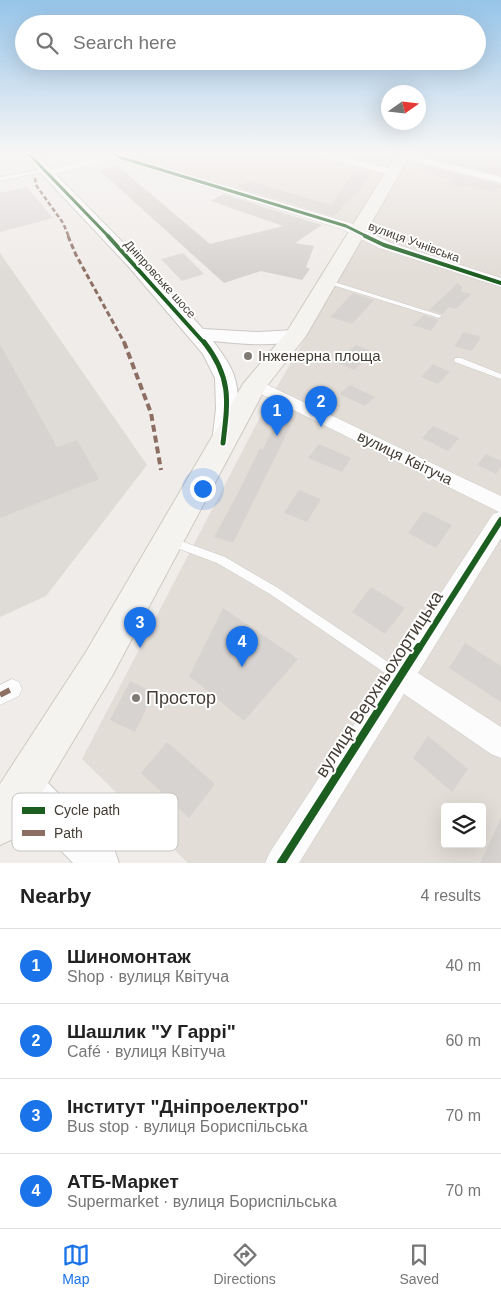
<!DOCTYPE html>
<html lang="en">
<head>
<meta charset="utf-8">
<style>
	body { margin:0; font-family:Arial,sans-serif; background:#f2f2f2; color:#222 }
	.controls { position:absolute; right:15px; bottom:15px; display:grid; overflow:hidden; border-radius:5px; box-shadow:0 5px 20px #0002 }
	.controls button { width:45px; height:45px; display:grid; place-items:center; padding:0; border:0; border-bottom:1px solid #e0e0e0; background:#fff; color:#222; font:25px sans-serif }
	.compass { position:absolute; left:381px; top:85px; width:45px; height:45px; border-radius:50%; background:#fff; box-shadow:0 5px 20px #0002; rotate:76deg }
	.you { position:absolute; left:202px; top:488px; width:18px; height:18px; margin:-12px; border:4px solid #fff; border-radius:50%; background:#1a73e8; box-shadow:0 0 0 8px #1a73e833 }
	.badge { display:grid; place-items:center; width:32px; height:32px; border-radius:50%; background:#1a73e8; color:#fff; font-size:16px; font-weight:700 }
	.pin { position:absolute; translate:-50% -41px; filter:drop-shadow(0 1px 2px #0008) }
	.pin::after { content:''; position:absolute; top:26px; width:18px; height:15px; background:inherit; clip-path:polygon(0 0,100% 0,50% 100%) }
	.list { margin:0; padding:0; list-style:none }
	h2 { display:flex; justify-content:space-between; align-items:center; height:65px; margin:0; padding:0 20px; font-size:21px }
	h2 small { font-size:16px; font-weight:400; color:#767676 }
	.list li { display:grid; grid-template-columns:32px 1fr auto; gap:15px; align-items:center; box-sizing:border-box; height:75px; padding:0 20px; border-top:1px solid #e0e0e0 }
	.list b { display:block; font-size:19px; white-space:nowrap }
	.list p { margin:0; font-size:16px; white-space:nowrap; color:#767676 }
	.list em { font-size:16px; font-style:normal; color:#767676 }
	.icon { flex:none; width:28px; height:28px; fill:none; stroke:currentColor; stroke-width:2; stroke-linecap:round; stroke-linejoin:round }
	.map { position:relative; flex:none; width:501px; height:863px; overflow:hidden }
	.search { position:absolute; background:#fff; box-shadow:0 5px 20px #0002; left:15px; right:15px; top:15px; height:55px; display:flex; align-items:center; gap:12px; box-sizing:border-box; padding:0 18px; border-radius:28px; color:#767676; font-size:19px }
	.sheet { height:365px; background:#fff }
	nav { display:flex; justify-content:space-around; align-items:center; box-sizing:border-box; height:70px; border-top:1px solid #e0e0e0; background:#fff; font-size:14px; color:#767676 }
	nav a { display:grid; justify-items:center; gap:2px }
	nav .on { color:#1a73e8 }
	.map>svg:first-child { display:block }
	.residential { fill:#e3ddd7; fill-rule:evenodd }
	.industrial { fill:#dfdbd7 }
	.education { fill:#e5ded5 }
	.parking { fill:#dedbd9 }
	.building { fill:#d7d3d0 }
	.lines { fill:none; stroke-linecap:round; stroke-linejoin:round }
	.service-casing { stroke:#cbc8c5; stroke-width:1 }
	.pedestrian-casing { stroke:#cbc8c5; stroke-width:1 }
	.minor-casing { stroke:#cbc8c5; stroke-width:1 }
	.tertiary-casing { stroke:#cbc8c5; stroke-width:2 }
	.secondary-casing { stroke:#cfc9c2; stroke-width:2 }
	.service { fill:#fdfcfc; fill-rule:evenodd }
	.pedestrian { fill:#fdfcfc; fill-rule:evenodd }
	.minor { fill:#fdfcfc; fill-rule:evenodd }
	.tertiary { fill:#fdfcfc; fill-rule:evenodd }
	.secondary { fill:#f5f3ef; fill-rule:evenodd }
	.quiet-far3 { stroke:#8d6e63; stroke-width:2.5; stroke-dasharray:4.5 2.5; stroke-linecap:butt }
	.quiet-far2 { stroke:#8d6e63; stroke-width:3; stroke-dasharray:5.5 3; stroke-linecap:butt }
	.quiet-far1 { stroke:#8d6e63; stroke-width:4; stroke-dasharray:7 4; stroke-linecap:butt }
	.quiet { stroke:#8d6e63; stroke-width:5.5; stroke-dasharray:11 5.5; stroke-linecap:butt }
	.cycleway-far4-casing { stroke:#fff; stroke-width:5 }
	.cycleway-far3-casing { stroke:#fff; stroke-width:6 }
	.cycleway-far2-casing { stroke:#fff; stroke-width:8 }
	.cycleway-far1-casing { stroke:#fff; stroke-width:9 }
	.cycleway-casing { stroke:#fff; stroke-width:11 }
	.cycleway-far4 { stroke:#1b5e20; stroke-width:3 }
	.cycleway-far3 { stroke:#1b5e20; stroke-width:4 }
	.cycleway-far2 { stroke:#1b5e20; stroke-width:5 }
	.cycleway-far1 { stroke:#1b5e20; stroke-width:6 }
	.cycleway { stroke:#1b5e20; stroke-width:8 }
	.poi-dot { fill:#807a75; stroke:#fff; stroke-width:2 }
	.labels { text-anchor:middle; stroke-width:4; stroke-linejoin:round; paint-order:stroke }
	.far-street-label { font-size:12px; fill:#443d36; stroke:#fff }
	.poi-label { font-size:15px; fill:#443d36; stroke:#fff; text-anchor:start }
	.street-label { font-size:15px; fill:#443d36; stroke:#fff }
	.near-street-label { font-size:18px; fill:#443d36; stroke:#fff }
	.near-poi-label { font-size:18px; fill:#443d36; stroke:#fff; text-anchor:start }
	.key { fill:#fff; stroke:#c7c5c3; stroke-width:1 }
	.key-label { font-size:14px; fill:#443d36 }
</style>
</head>
<body>
<div class="map">
<svg width="501" height="863" viewBox="0 0 501 863">
	<rect width="100%" height="100%" fill="#efece9"/>
	<!-- residential -->
	<path class="residential" d="M125 152H501V863H188L82 759 267 404 367 232 131 156ZM445 807H482V844H445Z"/>
	<!-- industrial -->
	<path class="industrial" d="M0 253 147 465 46 596 0 617Z"/>
	<!-- education -->
	<path class="education" d="M319 152H390L379 167Z"/>
	<!-- parking -->
	<path class="parking" d="M27 187 53 218 0 232V193Z
		M183 253 204 274 182 281 161 259Z"/>
	<!-- building -->
	<path class="building" d="M447 154 501 167V175L438 160Z
		M118 166 210 244 283 226 211 201 223 194 322 225 295 243 314 246 306 267 310 269 302 280 261 271 224 283 99 170Z
		M426 166 501 185V187L494 192 468 185 464 188 447 183 452 180 420 171Z
		M355 171 371 173 358 192 341 208H343L333 216 237 187 249 181 331 205Z
		M458 283 463 288 460 291 471 294 456 309 449 307 443 314 429 310Z
		M353 293 374 300 352 324 330 317Z
		M424 315 439 320 431 331 413 325Z
		M464 332 481 337 472 351 454 346Z
		M0 344 57 447 77 440 99 479 0 518Z
		M356 345 374 352 354 370 336 362Z
		M433 364 450 372 438 384 421 377Z
		M350 385 375 397 365 406 339 394Z
		M276 422 291 425 233 543 214 537 238 493 260 448 263 449Z
		M433 426 459 438 448 451 422 438Z
		M319 444 351 458 342 472 308 458Z
		M486 454 501 461V467L496 474 477 465Z
		M299 490 321 499 307 522 284 513Z
		M424 511 452 525 436 548 408 533Z
		M371 587 405 608 385 634 352 612Z
		M223 608 298 659 244 721 189 676Z
		M465 643 501 666V702L449 668Z
		M130 681 154 692 135 732 110 720Z
		M428 736 468 769 452 792 413 758Z
		M167 742 215 784 189 818 141 773Z
		M501 818V863H480Z"/>
	<g class="lines">
		<defs>
			<path id="service" d="M44 169 46 170V171L0 181V177Z
				M328 280 440 315 442 316 438 318 436 317 326 283 325 282Z
				M455 358H461L501 374V379L455 362 454 360Z
				M170 537 225 557 278 588 403 672 405 676 403 680 399 682 395 680 270 594 217 563 166 544 165 541 166 538Z"/>
			<path id="pedestrian" d="M12 679 19 682 22 689 19 696 0 705V685Z"/>
			<path id="minor" d="M108 152H132V155L127 156 350 223 389 242 501 278V287L379 248 342 229 115 159 47 176 42 173 43 171 110 154Z
				M306 152H323L397 170 398 172 393 175 307 154Z
				M404 153 501 177V183L400 158V154Z
				M255 379 501 496V538L418 673 501 727V758L491 754 404 694 299 863H265L270 852 493 514 499 512 249 388 246 384 249 380Z"/>
			<path id="tertiary" d="M21 152H34L141 261 203 329 258 332 295 330 302 332 304 336 302 340C273 347 242 344 213 341 221 352 232 366 235 379 240 394 239 435 231 449L223 451 215 449 212 443 216 408 215 378 203 354 129 267Z
				M24 767 37 772 114 849 119 863H73L11 798 6 785 11 772Z"/>
			<path id="secondary" d="M398 152H412L306 336 266 387 112 676 15 838 0 845V784L86 652 243 384 286 333Z"/>
		</defs>
		<!-- service casing -->
		<use href="#service" class="service-casing"/>
		<!-- pedestrian casing -->
		<use href="#pedestrian" class="pedestrian-casing"/>
		<!-- minor casing -->
		<use href="#minor" class="minor-casing"/>
		<!-- tertiary casing -->
		<use href="#tertiary" class="tertiary-casing"/>
		<!-- secondary casing -->
		<use href="#secondary" class="secondary-casing"/>
		<!-- service -->
		<use href="#service" class="service"/>
		<!-- pedestrian -->
		<use href="#pedestrian" class="pedestrian"/>
		<!-- minor -->
		<use href="#minor" class="minor"/>
		<!-- tertiary -->
		<use href="#tertiary" class="tertiary"/>
		<!-- secondary -->
		<use href="#secondary" class="secondary"/>
		<!-- quiet-far3 -->
		<path class="quiet-far3" d="M35 178 36 185 63 223 69 237"/>
		<!-- quiet-far2 -->
		<path class="quiet-far2" d="M68 236 76 255 125 344"/>
		<!-- quiet-far1 -->
		<path class="quiet-far1" d="M124 342 151 413 161 470"/>
		<!-- quiet -->
		<path class="quiet" d="M0 695 12 689"/>
		<defs>
			<path id="cycleway-far4" d="M27 152 109 237
				M113 152 119 157 346 226 368 237"/>
			<path id="cycleway-far3" d="M108 236 205 344
				M365 236 384 245 501 283"/>
			<path id="cycleway-far2" d="M204 342C232 378 228 401 223 443"/>
			<path id="cycleway-far1" d="M419 649 501 520"/>
			<path id="cycleway" d="M281 863 419 647"/>
		</defs>
		<!-- cycleway-far4 casing -->
		<use href="#cycleway-far4" class="cycleway-far4-casing"/>
		<!-- cycleway-far3 casing -->
		<use href="#cycleway-far3" class="cycleway-far3-casing"/>
		<!-- cycleway-far2 casing -->
		<use href="#cycleway-far2" class="cycleway-far2-casing"/>
		<!-- cycleway-far1 casing -->
		<use href="#cycleway-far1" class="cycleway-far1-casing"/>
		<!-- cycleway casing -->
		<use href="#cycleway" class="cycleway-casing"/>
		<!-- cycleway-far4 -->
		<use href="#cycleway-far4" class="cycleway-far4"/>
		<!-- cycleway-far3 -->
		<use href="#cycleway-far3" class="cycleway-far3"/>
		<!-- cycleway-far2 -->
		<use href="#cycleway-far2" class="cycleway-far2"/>
		<!-- cycleway-far1 -->
		<use href="#cycleway-far1" class="cycleway-far1"/>
		<!-- cycleway -->
		<use href="#cycleway" class="cycleway"/>
	</g>
	<!-- sky -->
	<linearGradient id="sky" x2="0" y2="1"><stop stop-color="#96c4e9"/><stop offset="0.56" stop-color="#f8f6f5"/><stop offset="1" stop-color="#f8f6f5" stop-opacity="0"/></linearGradient>
	<rect width="501" height="273" fill="url(#sky)"/>
	<!-- markers -->
	<g class="poi-dot">
		<circle cx="248" cy="356" r="5"/>
		<circle cx="136" cy="698" r="5"/>
	</g>
	<g class="labels">
		<!-- far-street labels -->
		<g class="far-street-label">
			<text transform="translate(414 242) rotate(20)" y="4">вулиця Учнівська</text>
			<text transform="translate(160 279) rotate(48)" y="4">Дніпровське шосе</text>
		</g>
		<!-- poi labels -->
		<g class="poi-label">
			<text x="258" y="361">Інженерна площа</text>
		</g>
		<!-- street labels -->
		<g class="street-label">
			<text transform="translate(405 458) rotate(26)" y="5">вулиця Квітуча</text>
		</g>
		<!-- near-street labels -->
		<g class="near-street-label">
			<text transform="translate(379 684) rotate(-57)" y="6">вулиця Верхньохортицька</text>
		</g>
		<!-- near-poi labels -->
		<g class="near-poi-label">
			<text x="146" y="704">Простор</text>
		</g>
	</g>
	<!-- legend -->
	<rect x="12" y="793" width="166" height="58" rx="8" class="key"/>
	<rect x="22" y="807" width="23" height="7" fill="#1b5e20"/>
	<rect x="22" y="830" width="23" height="6" fill="#8d6e63"/>
	<g class="key-label">
		<text x="54" y="815">Cycle path</text>
		<text x="54" y="838">Path</text>
	</g>
</svg>
<div class="controls">
<button><svg class="icon" aria-label="layers" viewBox="0 0 24 24"><path d="M12 4l9 5-9 5-9-5zM3 14l9 5 9-5"/></svg></button>
</div>
<svg class="compass" viewBox="-18 -18 36 36"><path d="M0-13l5 13h-10z" fill="#e53935"/><path d="M0 13l5-13h-10z" fill="#767676"/></svg>
<div class="you"></div>
<div class="pin badge" style="left:277px;top:436px">1</div>
<div class="pin badge" style="left:321px;top:427px">2</div>
<div class="pin badge" style="left:140px;top:648px">3</div>
<div class="pin badge" style="left:242px;top:667px">4</div>
<div class="search"><svg class="icon" aria-label="search" viewBox="0 0 24 24"><circle cx="10" cy="10" r="6"/><path d="M15 15l6 6"/></svg>Search here</div>
</div>
<section class="sheet">
<h2>Nearby<small>4 results</small></h2>
<ul class="list">
<li><span class="badge">1</span><div><b>Шиномонтаж</b><p>Shop · вулиця Квітуча</p></div><em>40 m</em></li>
<li><span class="badge">2</span><div><b>Шашлик &quot;У Гаррі&quot;</b><p>Café · вулиця Квітуча</p></div><em>60 m</em></li>
<li><span class="badge">3</span><div><b>Інститут &quot;Дніпроелектро&quot;</b><p>Bus stop · вулиця Бориспільська</p></div><em>70 m</em></li>
<li><span class="badge">4</span><div><b>АТБ-Маркет</b><p>Supermarket · вулиця Бориспільська</p></div><em>70 m</em></li>
</ul>
</section>
<nav>
<a class="on"><svg class="icon" aria-label="map" viewBox="0 0 24 24"><path d="M3 6l6-2 6 2 6-2v14l-6 2-6-2-6 2zM9 4v14M15 6v14"/></svg>Map</a>
<a><svg class="icon" aria-label="directions" viewBox="0 0 24 24"><path d="M12 3l9 9-9 9-9-9zM9 14v-3h6M13 9l2 2-2 2"/></svg>Directions</a>
<a><svg class="icon" aria-label="saved" viewBox="0 0 24 24"><path d="M7 4h10v16l-5-4-5 4z"/></svg>Saved</a>
</nav>
</body>
</html>
